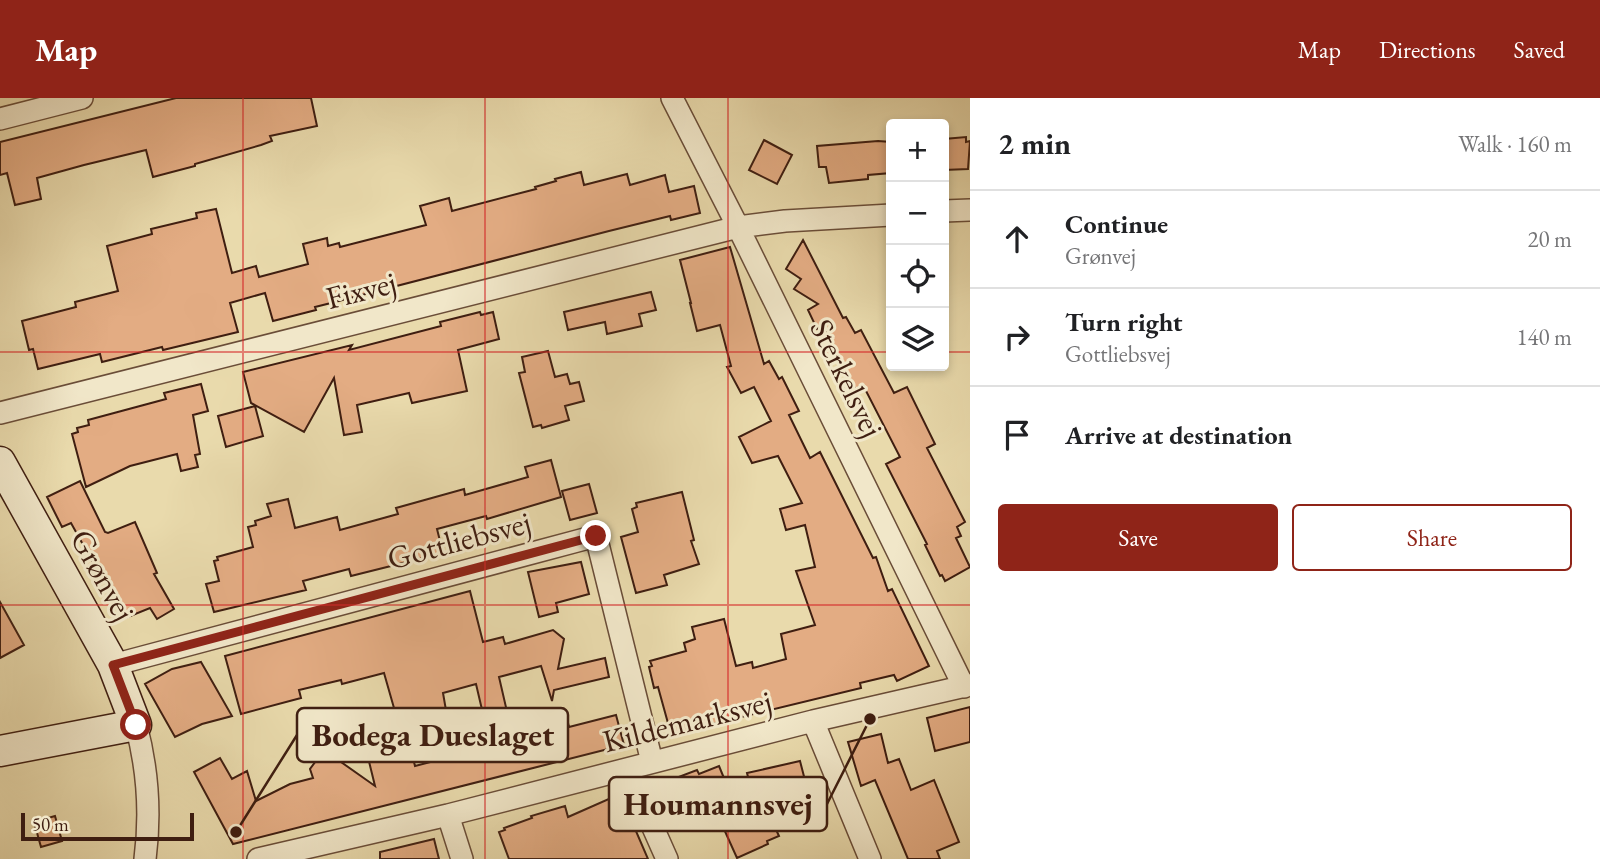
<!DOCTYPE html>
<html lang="en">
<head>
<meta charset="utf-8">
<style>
	body { margin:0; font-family:"EB Garamond",serif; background:#f6f6f6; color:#202124 }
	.controls { position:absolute; right:21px; top:21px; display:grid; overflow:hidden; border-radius:7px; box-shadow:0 4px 10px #0003 }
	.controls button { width:63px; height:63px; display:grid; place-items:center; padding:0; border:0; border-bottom:2px solid #e0e0e0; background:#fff; color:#202124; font:35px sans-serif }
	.scale { position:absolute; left:21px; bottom:18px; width:173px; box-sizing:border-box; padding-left:7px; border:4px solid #3f1e11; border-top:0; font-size:19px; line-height:24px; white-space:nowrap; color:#3f1e11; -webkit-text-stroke:5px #f1e7c9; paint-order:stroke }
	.stop { position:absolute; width:21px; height:21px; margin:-16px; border:5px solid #8f2418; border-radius:50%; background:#fff }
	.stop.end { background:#8f2418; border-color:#fff; box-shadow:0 2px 7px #0008 }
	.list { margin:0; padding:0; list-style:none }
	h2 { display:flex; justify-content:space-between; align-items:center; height:91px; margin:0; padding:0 28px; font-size:30px }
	h2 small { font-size:23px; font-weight:400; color:#757577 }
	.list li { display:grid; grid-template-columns:46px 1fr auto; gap:21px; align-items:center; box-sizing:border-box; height:98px; padding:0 28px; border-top:2px solid #e0e0e0 }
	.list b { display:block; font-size:26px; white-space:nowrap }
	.list p { margin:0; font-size:23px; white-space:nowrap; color:#757577 }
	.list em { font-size:23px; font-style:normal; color:#757577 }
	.actions { display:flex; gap:14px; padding:21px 28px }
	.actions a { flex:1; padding:16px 0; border:2px solid #8f2418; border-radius:7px; text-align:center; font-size:24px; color:#8f2418 }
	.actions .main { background:#8f2418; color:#fff }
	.icon { flex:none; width:38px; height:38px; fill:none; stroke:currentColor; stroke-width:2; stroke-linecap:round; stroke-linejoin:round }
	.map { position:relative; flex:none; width:970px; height:761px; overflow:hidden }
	header { display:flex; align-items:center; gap:42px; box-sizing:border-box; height:98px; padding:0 35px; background:#8f2418; color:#fff }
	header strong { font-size:33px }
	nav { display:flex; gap:38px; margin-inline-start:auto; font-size:24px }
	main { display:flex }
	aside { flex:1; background:#fff }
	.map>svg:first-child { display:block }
	.building { fill:#e3ac83; stroke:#3f1e11; stroke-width:2; fill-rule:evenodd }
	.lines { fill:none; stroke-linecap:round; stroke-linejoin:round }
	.street-casing { stroke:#6a4d38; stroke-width:24 }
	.secondary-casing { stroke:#3f1e11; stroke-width:33 }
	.street { stroke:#f1e7c9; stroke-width:21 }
	.secondary { stroke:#f1e7c9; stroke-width:30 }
	.route { stroke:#8f2418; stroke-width:9 }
	.grid { fill:none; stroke:#d62828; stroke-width:2; stroke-opacity:0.55 }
	.labels { text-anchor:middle; stroke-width:6; stroke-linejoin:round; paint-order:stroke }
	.street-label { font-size:32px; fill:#3f1e11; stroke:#f1e7c9 }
	.leader { fill:none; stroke:#3f1e11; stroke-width:2.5 }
	.callout-dot { fill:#3f1e11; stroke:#f1e7c9; stroke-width:2.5 }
	.callout { fill:#f1e7c9; stroke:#3f1e11; stroke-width:2.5 }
	.callout-label { font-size:33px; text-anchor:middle; font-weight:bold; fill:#3f1e11 }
</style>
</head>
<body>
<header>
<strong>Map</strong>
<nav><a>Map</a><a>Directions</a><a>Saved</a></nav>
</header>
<main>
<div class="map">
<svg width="970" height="761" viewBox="0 0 970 761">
	<rect width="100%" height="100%" fill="#e9daac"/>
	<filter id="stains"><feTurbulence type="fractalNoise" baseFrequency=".00286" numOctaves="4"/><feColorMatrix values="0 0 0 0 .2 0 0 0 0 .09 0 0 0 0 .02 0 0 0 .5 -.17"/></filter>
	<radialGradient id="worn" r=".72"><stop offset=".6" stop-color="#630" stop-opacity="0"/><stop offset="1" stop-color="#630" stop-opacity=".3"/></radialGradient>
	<!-- building -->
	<path class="building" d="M176 0H311L317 28 270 38 272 43 261 47 195 66V68L153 79 146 52 84 67 37 80 41 101 15 107 7 75 0 77V44Z
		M966 39V44L970 43 968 71 944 72V41Z
		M764 42 792 57 777 86 749 72Z
		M878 43 891 44V75L868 77V81L829 85 826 69H819L817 48Z
		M581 74 584 87 627 76 630 87 665 77 669 94 694 88 700 115 671 122 670 118 609 133 327 206 315 209 316 212 273 223 265 195 230 205 238 234 163 252 162 249 102 264 100 256 38 271 33 251 29 252 22 223 76 209 75 204 118 193 107 148 152 136 151 131 197 120 196 115 216 111 232 175 256 168 259 179 308 166 303 146 327 140 328 148 339 145 340 149 426 127 420 108 449 100 452 113 536 91 535 89 556 83 555 81Z
		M803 142 843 220 846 219 855 235 861 232 894 295 907 289 935 346 927 350 965 424 957 429 961 438 956 440 970 469 945 483 942 477 940 478 925 447 927 446 886 366 900 359 863 287 855 291 823 228 817 231 808 212 818 206 794 191 801 181 786 171Z
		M730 149 764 266 769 263 779 281 782 279 799 313 789 317 810 360 820 354 873 460 876 459 888 493 892 491 929 568 897 583 894 577 860 585 861 590 671 636 658 589 654 590 649 569 652 568 650 563 686 553 684 545 695 541 692 529 724 521 736 568 752 564 753 570 786 561 781 536 815 527 796 473 815 469 805 427 786 432 780 411 802 405 778 358 752 365 739 339 771 323 754 289 741 295 727 269 731 268 720 227 697 233 690 205H691L680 162Z
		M651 194 656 212 639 216 642 228 607 236 605 224 568 232 564 214Z
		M480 214 481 217 493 214 499 241 458 252 467 293 412 305 409 295 357 307 362 334 344 337 334 280 304 334 251 305 243 274 352 247 349 252 441 228 440 224Z
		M548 253 555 279 567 276 570 286 579 284 584 303 565 308 569 322 542 330 541 327 533 329 519 275 525 274 522 259Z
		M201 286 208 313 193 317 200 356 195 357 198 369 181 373 177 356 130 368 86 389 72 336 78 334 77 330 89 327 88 322 166 301 164 295Z
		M255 308 263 338 226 349 218 318Z
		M551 362 561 399 487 421 486 418 437 431 443 455 351 478 349 471 303 483 306 492 214 514 206 486 219 483 214 463 218 462 217 459 253 449 248 429 256 427 255 423 271 418 267 406 288 401 295 430 337 419 340 432 398 416 396 410 464 391 465 397 528 379 525 369Z
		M80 383 105 434 108 435 135 424 157 475 154 476 174 511 157 521 150 510 123 521 101 468 96 470 71 425 62 429 47 399Z
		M589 386 597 415 570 422 562 393Z
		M682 394 694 442 691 443 699 466 664 477 667 487 636 495 621 439 638 434 632 411 637 409 636 405Z
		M581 464 589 496 556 505 558 514 539 519 528 474Z
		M470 493 483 544 503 539 505 546 553 532 564 541 558 571 605 560 609 579 554 592 552 603 541 568 499 579 511 631 566 617 569 629 616 617 624 647 233 746 194 674 220 660 232 681 247 673 256 703 290 686 313 680 310 671 324 652 375 688 364 643 380 639 374 615 394 610 384 575 342 586 341 582 299 592 301 600 241 616 225 558ZM476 586 487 633 469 637 473 653 415 668 406 633 411 631 410 626 447 618 443 595Z
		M0 504 24 547 0 560Z
		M201 564 232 618 202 626 175 639 145 586 172 571Z
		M970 609V644L935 653 927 620Z
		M881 636 888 665 899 661 911 692 934 682 959 744 937 753 940 761H908L875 682 861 688 848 644Z
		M800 663 807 690 754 702 747 675Z
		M719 668 726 685 712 691 717 703 673 718 660 686 697 672 699 676Z
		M620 696 648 761H509L499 734 505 732 504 730 532 720 531 718 565 708 568 719Z
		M766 710 779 738 767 743 768 746 737 760 723 729Z
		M55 718 62 743 41 749 34 724Z
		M434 741 439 761H380V754Z"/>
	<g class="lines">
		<defs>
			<path id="street" d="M672 0 738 129 964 589
				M0 21 82 0
				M944 113 970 112
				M0 315 738 129 785 123 891 117
				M113 567 596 438 652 664
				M813 623 870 761
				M136 627C148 672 151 715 145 761
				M627 671 667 761
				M448 717 462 761
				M258 761 448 717 813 623 970 587"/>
			<path id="secondary" d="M0 364 113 567 136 627 0 653"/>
		</defs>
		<!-- street casing -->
		<use href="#street" class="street-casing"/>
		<!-- secondary casing -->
		<use href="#secondary" class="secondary-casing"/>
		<!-- street -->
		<use href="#street" class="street"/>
		<!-- secondary -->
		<use href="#secondary" class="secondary"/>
	</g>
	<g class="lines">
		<!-- route -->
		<path class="route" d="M136 627 113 567 596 438"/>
	</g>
	<!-- grid -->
	<path class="grid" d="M243 0V761M485 0V761M728 0V761M0 254H891M944 254H970M0 507H970"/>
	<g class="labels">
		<!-- street labels -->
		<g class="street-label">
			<text transform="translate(361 192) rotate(-14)" y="11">Fixvej</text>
			<text transform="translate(847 280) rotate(64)" y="11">Sterkelsvej</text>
			<text transform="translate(459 442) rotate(-15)" y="11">Gottliebsvej</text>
			<text transform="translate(103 477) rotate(61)" y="11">Grønvej</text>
			<text transform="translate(687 623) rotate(-14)" y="11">Kildemarksvej</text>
		</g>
	</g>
	<!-- callouts -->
	<path class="leader" d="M236 734L297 637M870 621L827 706"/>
	<g class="callout-dot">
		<circle cx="236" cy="734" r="7"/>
		<circle cx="870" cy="621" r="7"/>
	</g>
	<g class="callout">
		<rect x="297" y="610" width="271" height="54" rx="7"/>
		<rect x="609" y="679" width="218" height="54" rx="7"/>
	</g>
	<g class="callout-label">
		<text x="433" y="648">Bodega Dueslaget</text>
		<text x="718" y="717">Houmannsvej</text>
	</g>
	<rect width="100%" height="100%" filter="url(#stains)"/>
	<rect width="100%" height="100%" fill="url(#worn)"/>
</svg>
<div class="controls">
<button>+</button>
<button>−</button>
<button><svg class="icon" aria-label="locate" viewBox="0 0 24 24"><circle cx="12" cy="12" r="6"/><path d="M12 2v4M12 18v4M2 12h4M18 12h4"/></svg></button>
<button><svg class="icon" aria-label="layers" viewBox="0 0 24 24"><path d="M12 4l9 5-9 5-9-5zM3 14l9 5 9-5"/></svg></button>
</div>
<div class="scale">50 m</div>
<div class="stop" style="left:136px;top:627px"></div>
<div class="stop end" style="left:596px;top:438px"></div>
</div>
<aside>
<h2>2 min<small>Walk · 160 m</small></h2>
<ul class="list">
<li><svg class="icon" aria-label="ahead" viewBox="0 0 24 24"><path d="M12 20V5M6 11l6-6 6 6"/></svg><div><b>Continue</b><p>Grønvej</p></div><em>20 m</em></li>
<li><svg class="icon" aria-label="right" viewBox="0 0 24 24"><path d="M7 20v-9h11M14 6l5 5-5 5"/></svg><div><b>Turn right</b><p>Gottliebsvej</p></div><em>140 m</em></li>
<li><svg class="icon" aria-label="arrive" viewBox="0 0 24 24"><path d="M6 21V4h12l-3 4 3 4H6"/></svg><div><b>Arrive at destination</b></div></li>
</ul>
<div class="actions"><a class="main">Save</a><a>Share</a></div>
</aside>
</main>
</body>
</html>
